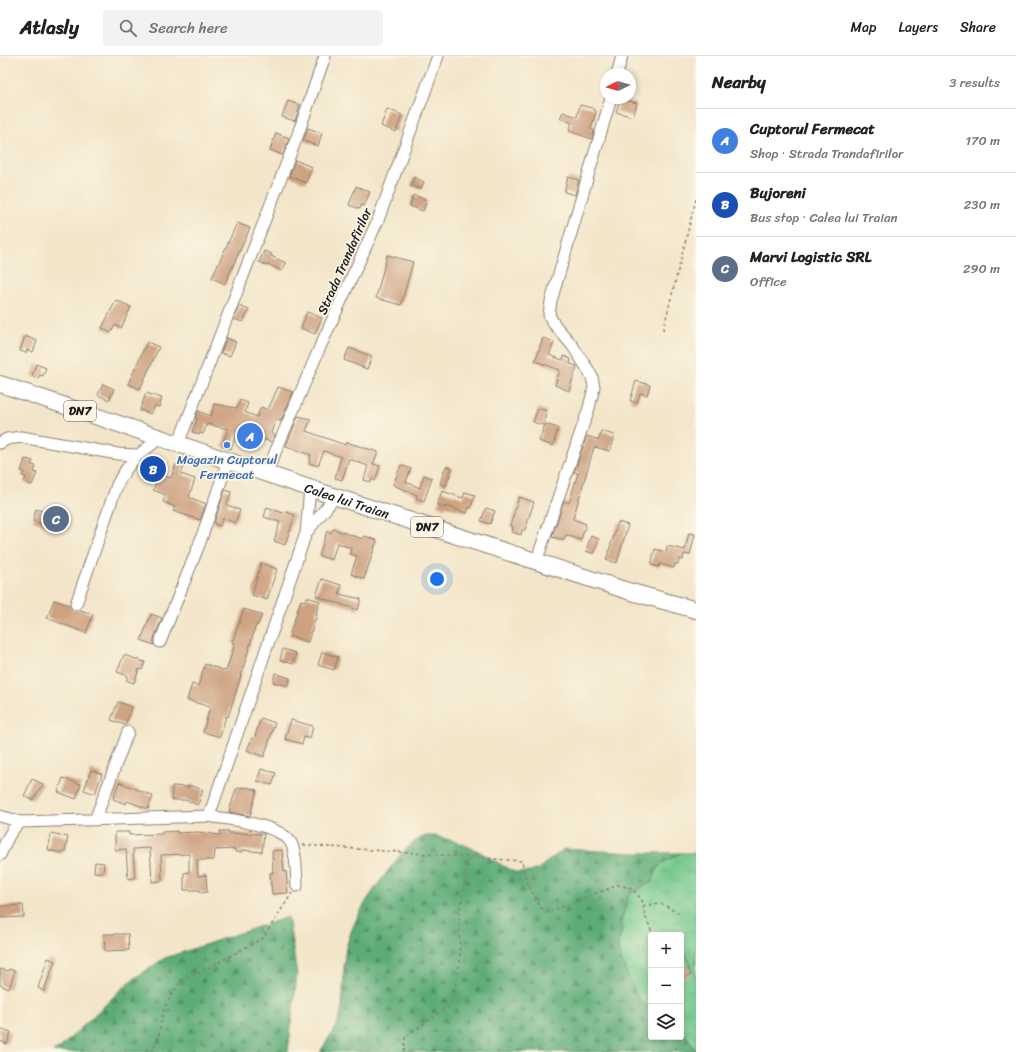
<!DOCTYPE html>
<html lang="en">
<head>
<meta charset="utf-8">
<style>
	body { margin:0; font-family:Sriracha,sans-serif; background:#f2f2f2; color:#202124 }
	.controls { position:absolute; right:12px; bottom:12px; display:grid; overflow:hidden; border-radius:4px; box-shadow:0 2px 6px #0003 }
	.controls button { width:36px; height:36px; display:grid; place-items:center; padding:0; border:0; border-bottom:1px solid #e0e0e0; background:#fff; color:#202124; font:20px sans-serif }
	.compass { position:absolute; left:600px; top:12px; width:36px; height:36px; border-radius:50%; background:#fff; box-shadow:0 2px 6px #0003; rotate:265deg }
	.you { position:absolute; left:437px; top:523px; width:14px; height:14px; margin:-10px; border:3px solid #fff; border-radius:50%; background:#1a73e8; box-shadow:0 0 0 6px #1a73e833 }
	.badge { display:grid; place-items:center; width:26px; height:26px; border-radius:50%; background:#1f6fb2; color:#fff; font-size:13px; font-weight:700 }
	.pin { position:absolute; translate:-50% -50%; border:2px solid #fff; box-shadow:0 1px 4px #0006 }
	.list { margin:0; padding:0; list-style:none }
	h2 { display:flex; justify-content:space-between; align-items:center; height:52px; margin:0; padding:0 16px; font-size:17px }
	h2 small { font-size:13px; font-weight:400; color:#757577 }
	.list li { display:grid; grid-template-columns:26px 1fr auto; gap:12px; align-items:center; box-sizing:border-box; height:64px; padding:0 16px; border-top:1px solid #e0e0e0 }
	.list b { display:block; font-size:15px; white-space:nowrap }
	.list p { margin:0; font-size:13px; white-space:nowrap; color:#757577 }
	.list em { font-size:13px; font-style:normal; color:#757577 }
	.icon { flex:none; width:22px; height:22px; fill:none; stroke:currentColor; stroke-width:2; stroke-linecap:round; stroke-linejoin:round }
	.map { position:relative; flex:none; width:696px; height:996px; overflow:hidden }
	header { display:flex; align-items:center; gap:24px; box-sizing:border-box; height:56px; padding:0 20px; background:#fff; border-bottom:1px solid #e0e0e0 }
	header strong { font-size:19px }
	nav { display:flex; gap:22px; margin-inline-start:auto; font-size:14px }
	.search { width:280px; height:36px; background:#f2f2f2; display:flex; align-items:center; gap:10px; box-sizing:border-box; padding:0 14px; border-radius:4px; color:#757577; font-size:15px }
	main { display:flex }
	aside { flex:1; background:#fff }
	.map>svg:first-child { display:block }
	.grass { fill:url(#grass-tufts); stroke:#477254 }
	.forest { fill:url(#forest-firs); stroke:#3c644a }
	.building { fill:#cea281 }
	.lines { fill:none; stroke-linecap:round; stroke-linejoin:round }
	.minor-casing { stroke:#888072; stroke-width:13 }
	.highway-casing { stroke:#888072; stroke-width:18 }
	.path { stroke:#888072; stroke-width:1.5; stroke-dasharray:3 3; stroke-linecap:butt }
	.minor { stroke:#fff; stroke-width:11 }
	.highway { stroke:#fff; stroke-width:16 }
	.shop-dot { fill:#3f7fe0; stroke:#fcf5e5; stroke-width:1.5 }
	.labels { text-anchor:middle; stroke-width:3.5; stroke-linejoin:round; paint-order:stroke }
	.shield { fill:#fcf5e5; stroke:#5f5d58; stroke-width:1 }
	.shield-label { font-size:12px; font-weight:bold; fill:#1c1c1c }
	.street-label { font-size:13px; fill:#1c1c1c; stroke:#fcf5e5 }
	.shop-label { font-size:13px; fill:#366cbe; stroke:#fcf5e5 }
</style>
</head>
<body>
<header>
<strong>Atlasly</strong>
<div class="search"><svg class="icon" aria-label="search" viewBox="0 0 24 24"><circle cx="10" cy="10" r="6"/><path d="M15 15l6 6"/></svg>Search here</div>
<nav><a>Map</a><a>Layers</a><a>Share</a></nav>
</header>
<main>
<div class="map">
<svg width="696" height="996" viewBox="0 0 696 996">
	<defs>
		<pattern id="grass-tufts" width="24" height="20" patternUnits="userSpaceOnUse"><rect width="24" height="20" fill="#72c88c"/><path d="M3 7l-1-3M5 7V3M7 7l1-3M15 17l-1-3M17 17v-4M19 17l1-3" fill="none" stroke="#62ab78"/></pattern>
		<pattern id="forest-firs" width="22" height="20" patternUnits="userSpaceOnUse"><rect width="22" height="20" fill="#5dac78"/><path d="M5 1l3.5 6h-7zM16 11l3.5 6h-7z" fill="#4c8b62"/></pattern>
	</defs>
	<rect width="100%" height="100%" fill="#fcf5e5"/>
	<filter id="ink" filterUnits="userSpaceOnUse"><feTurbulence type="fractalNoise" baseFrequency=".025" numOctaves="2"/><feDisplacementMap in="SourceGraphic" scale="8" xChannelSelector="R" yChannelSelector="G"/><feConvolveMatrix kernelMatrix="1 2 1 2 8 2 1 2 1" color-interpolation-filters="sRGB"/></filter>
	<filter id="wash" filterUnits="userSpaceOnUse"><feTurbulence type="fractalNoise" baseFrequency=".012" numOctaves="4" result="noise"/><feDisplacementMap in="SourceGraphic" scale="16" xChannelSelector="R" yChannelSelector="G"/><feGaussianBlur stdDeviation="0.9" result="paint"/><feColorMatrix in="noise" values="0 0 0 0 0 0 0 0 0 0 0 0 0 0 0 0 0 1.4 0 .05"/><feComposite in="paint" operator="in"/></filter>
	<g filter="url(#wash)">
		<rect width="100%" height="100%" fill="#f3e5c9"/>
		<!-- grass -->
		<path class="grass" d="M681 797H696V996L685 978 681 974V879H651V952L640 945 629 924 618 895V887L622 875 621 866 628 841 631 837 645 830 654 821 659 810 662 807Z"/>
		<!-- forest -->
		<path class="forest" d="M425 780H434L458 786 480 796 510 814 518 817 530 816 538 813 564 793 635 797H681L662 807 659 810 652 826 631 837 628 841 621 866 622 875 618 887V895L629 924 640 945 651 952V981H681V974L685 978 696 996H320C328 983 338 970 341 956 345 935 342 913 346 892 353 863 370 838 388 815 399 801 408 787 425 780Z
			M288 861 297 919 288 996H53L60 992 129 926 165 902Z"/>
		<g id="blocks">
			<!-- building -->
			<path class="building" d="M620 43 637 47 633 61 616 56Z
				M288 45 300 49 295 65 282 61Z
				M580 49 592 52 596 55 591 74H594L592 83 569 75 572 67 560 62 563 56 577 61Z
				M387 53 402 59 396 76 381 70Z
				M308 72 322 77 318 90 303 85Z
				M276 77 289 82 283 99 270 94Z
				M295 104 312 111 306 127 289 120Z
				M414 121 424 126 421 133 411 130Z
				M568 121 579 124 575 139 564 136Z
				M356 130 370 136 364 150 361 149 360 153 349 149Z
				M413 139 427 144 423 155 410 150Z
				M237 167 250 172 225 228 212 222Z
				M264 195 272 198 271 200 286 207 282 215 268 208V210L259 206Z
				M387 199 413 206 401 249 376 242Z
				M116 244 131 251 121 272 115 269 111 277 102 272Z
				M239 250 249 254 243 266 234 263Z
				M307 256 322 262 315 278 301 272Z
				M25 280 37 285 33 296 27 294 26 297 20 295Z
				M226 282 236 286 230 300 221 297Z
				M543 282 554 286 549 299 563 304 564 300 571 303 570 308 577 310 569 335 555 329 560 314 535 305Z
				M147 286 159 291 140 333 128 328Z
				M349 292 372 300 367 313 344 304Z
				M36 308 46 312 43 320 40 319 38 322 32 320Z
				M636 325 650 329 647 339 640 337 637 347 630 345Z
				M103 328 114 333 109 344 98 339Z
				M278 331 293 336 281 365 276 363 271 377 275 379 272 386 256 381 255 384 237 377 231 393 222 390 228 373 207 368 203 378 200 377 199 379 192 376 197 363 195 362 198 355 211 360 214 348 237 352 240 344 248 347 245 356 257 361 261 351 268 354Z
				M146 337 162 342 159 351 155 350 151 358 140 354Z
				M538 352 547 355 543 369 533 366Z
				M298 360 311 363 306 375 345 389 346 386 378 396 373 408 380 410 375 425 372 423 371 426 364 424 368 410 349 403 342 424 335 422 341 401 324 395 318 410 309 407 311 399 286 390Z
				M545 368 558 372 553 390 539 385Z
				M601 375 614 379 610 395 594 391 573 463 586 468 581 484 566 479 564 484 552 481 564 445 569 447 578 417 574 416 587 380 599 384Z
				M25 403 33 405 31 409 36 410 34 416 37 417 32 429 24 426 26 421 22 420 24 416 21 415Z
				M176 408 184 411 181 418 195 423 189 441 206 448 200 464 173 455 175 451 163 446 166 439 153 434 160 418 171 422Z
				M401 409 411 413 406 426 420 432 424 419 432 422 424 445 416 442 417 439 393 429Z
				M446 410 452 412 446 430 440 427Z
				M225 434 231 436 227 449 240 454 235 467 223 462 220 470 214 468Z
				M442 435 463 442 465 436 475 439 471 452 469 451 467 457 446 450 445 452 437 449Z
				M519 441 534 446 525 474H522L521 479 512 476 513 471 510 470Z
				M267 451 283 457 284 455 295 459 285 489 274 485 280 466 264 461Z
				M486 452 495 455 490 468 481 465Z
				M36 453 62 462 58 473 33 465Z
				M618 466 628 469 617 507 606 504Z
				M333 473 363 483 364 480 377 484 364 523 351 518 357 500 350 498 351 492 337 487 332 504 319 500 327 475 331 477Z
				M689 477 695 478 690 499 684 498 683 504 679 503 678 508H675L674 512 660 508 659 511 651 509 655 493 666 496 667 490 685 494Z
				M591 480 599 483 594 498 586 495Z
				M261 507 277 513 267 544 252 539Z
				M322 523 341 529 339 538 361 543 358 554 316 540Z
				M307 541 320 545 316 557 317 558 308 586 289 580 301 544 305 545Z
				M54 544 69 549 73 554H80L93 558 86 577 47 562Z
				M244 553 262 559 258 569H256L236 636 228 661 226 660 220 681 203 676 210 651 187 644 192 628 198 630 205 608 226 615 235 588 232 587Z
				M151 558 162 562 154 583V589L141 584Z
				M283 593 296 597 293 608 280 604Z
				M322 596 338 601 334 614 318 609Z
				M124 599 145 606 142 614 139 613 134 627 126 624 128 620 117 616Z
				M275 617 290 622 288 630 273 626Z
				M118 646 132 651 125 669 111 664Z
				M261 662 275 667 264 701 247 694 252 682 254 683Z
				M291 664 313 670 310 683 304 681 302 688 285 683Z
				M261 713 276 717 272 729 257 725Z
				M91 714 102 718 95 738 84 734Z
				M63 722 81 728 76 743 58 736Z
				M32 723 43 728 33 744 24 740Z
				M119 726 153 740 148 753 127 745 126 748 113 743Z
				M189 729 203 734 198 749 185 744H172V730L189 731Z
				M241 731 245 732 246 731 257 734 250 760 229 756 236 733H237L238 732H241Z
				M177 775V777L198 776 220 779V775H229V777L264 778 262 796 242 794V796H235V793L215 794 214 804H197L198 820 206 819 207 836 200 837V834H184V817L189 816V798L161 799 162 825 152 826 150 792 133 793 135 822 128 823 126 793 115 794V776H129V779L162 778V776Z
				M51 777 68 781 65 795H62V797L48 794Z
				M282 794 284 816 286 815 288 837 272 838 270 817H273L272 795Z
				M95 806 104 807 103 817 94 816Z
				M23 849 24 861 0 862V850Z
				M104 878H128L129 894 105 895Z
				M681 896 691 919 681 923Z
				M48 902 55 905 44 935 38 932Z
				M0 913 8 915 9 913 15 915 9 933 0 929Z
				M0 972 11 976 7 988 0 985Z"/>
		</g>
	</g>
	<g filter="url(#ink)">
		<use href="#blocks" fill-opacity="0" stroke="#888072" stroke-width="1"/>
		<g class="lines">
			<defs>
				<path id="minor" d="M617 18 622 0
					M0 387 7 383 21 381 118 398 137 399
					M178 388 298 78 325 0
					M266 418 320 291 378 164 438 0
					M306 477 335 441
					M536 506 589 352 594 331 592 321 587 312 572 289 554 268 549 259 551 245 611 42
					M76 548 117 429C129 405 139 398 160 382
					M160 586 199 489 228 405
					M0 760 21 766 209 760 306 477 310 432
					M209 760C230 764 280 768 291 787 297 799 296 817 297 830
					M95 764 128 676
					M0 799C5 788 10 773 21 766"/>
				<g id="highway">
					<path id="s1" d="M0 328 324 437 628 535 696 554"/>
				</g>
			</defs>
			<!-- minor casing -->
			<use href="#minor" class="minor-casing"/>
			<!-- highway casing -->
			<use href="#highway" class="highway-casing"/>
			<!-- path -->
			<path class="path" d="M663 274 696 143
				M303 789 522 805C525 823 533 843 546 857L618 829 631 832 642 844 645 859 653 879
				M643 850 660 847 682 859
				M152 996 158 982 164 952 181 924 208 912 263 882 292 837
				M404 996 405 981 451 948 460 906 459 858 469 801"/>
			<!-- minor -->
			<use href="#minor" class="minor"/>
			<!-- highway -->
			<use href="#highway" class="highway"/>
		</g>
	</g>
	<!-- markers -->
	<circle class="shop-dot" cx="227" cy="389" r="4"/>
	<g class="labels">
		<!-- shield labels -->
		<g class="shield">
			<rect x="64" y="345" width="32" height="20" rx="3"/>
			<rect x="411" y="461" width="32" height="20" rx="3"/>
		</g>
		<g class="shield-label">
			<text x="80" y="359">DN7</text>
			<text x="427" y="475">DN7</text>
		</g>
		<!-- street labels -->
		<g class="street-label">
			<text transform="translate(344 205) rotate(-66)" y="5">Strada Trandafirilor</text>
			<text dy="5" stroke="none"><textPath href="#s1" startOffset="366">Calea lui Traian</textPath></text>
		</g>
		<!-- shop labels -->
		<g class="shop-label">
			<text x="227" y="408">Magazin Cuptorul<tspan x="227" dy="15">Fermecat</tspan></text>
		</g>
	</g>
</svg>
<div class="controls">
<button>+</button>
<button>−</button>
<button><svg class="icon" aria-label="layers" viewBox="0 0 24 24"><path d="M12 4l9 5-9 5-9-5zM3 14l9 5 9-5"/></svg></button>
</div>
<svg class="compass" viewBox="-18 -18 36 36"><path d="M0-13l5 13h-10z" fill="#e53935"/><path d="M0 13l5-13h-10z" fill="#757577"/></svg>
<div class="you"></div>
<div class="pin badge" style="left:250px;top:380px;background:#3f7fe0">A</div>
<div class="pin badge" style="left:153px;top:413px;background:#1a4fb4">B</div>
<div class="pin badge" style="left:56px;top:463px;background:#5c6f8a">C</div>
</div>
<aside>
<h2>Nearby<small>3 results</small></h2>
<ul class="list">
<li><span class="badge" style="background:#3f7fe0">A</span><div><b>Cuptorul Fermecat</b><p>Shop · Strada Trandafirilor</p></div><em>170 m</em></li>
<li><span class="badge" style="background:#1a4fb4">B</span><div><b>Bujoreni</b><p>Bus stop · Calea lui Traian</p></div><em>230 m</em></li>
<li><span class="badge" style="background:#5c6f8a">C</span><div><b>Marvi Logistic SRL</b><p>Office</p></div><em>290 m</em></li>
</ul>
</aside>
</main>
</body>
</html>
